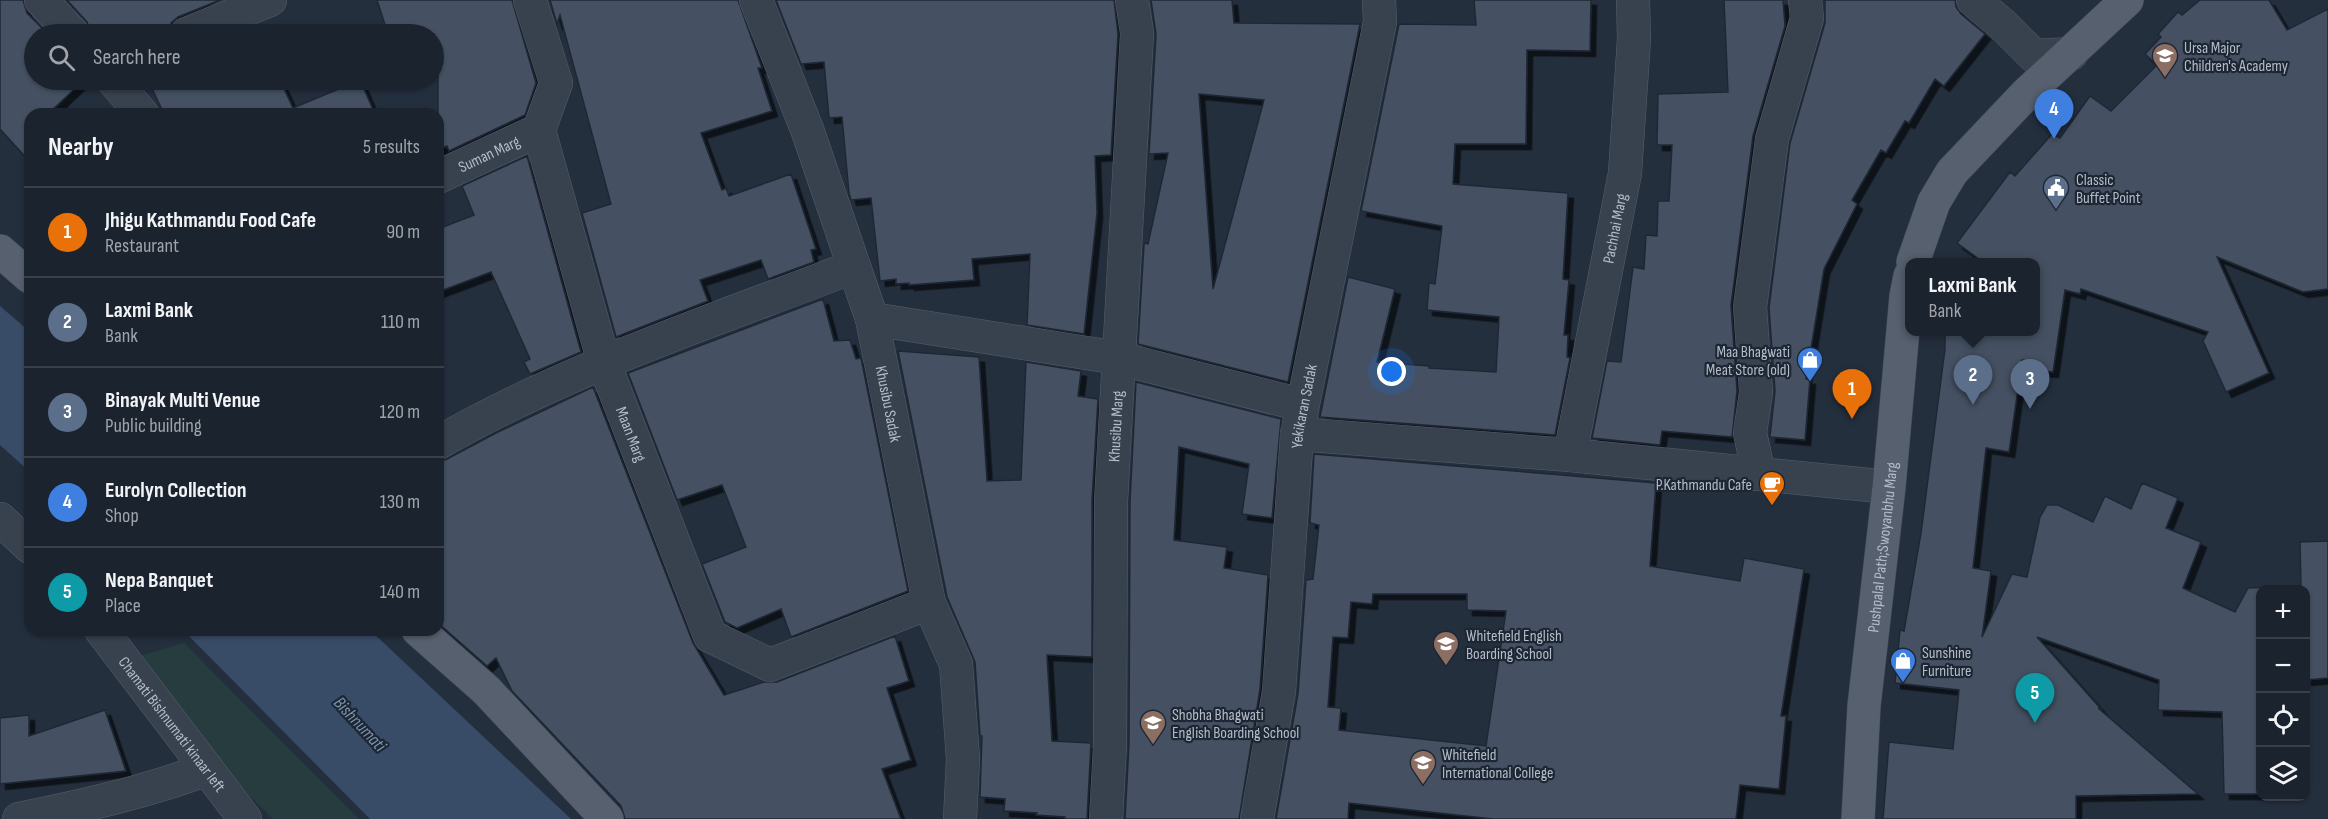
<!DOCTYPE html>
<html lang="en">
<head>
<meta charset="utf-8">
<style>
	body { margin:0; font-family:"Sofia Sans Condensed",sans-serif; background:#242b36; color:#f1f3f6 }
	.controls { position:absolute; right:18px; bottom:18px; display:grid; overflow:hidden; border-radius:12px; box-shadow:0 2px 4px #0004 }
	.controls button { width:54px; height:54px; display:grid; place-items:center; padding:0; border:0; border-bottom:2px solid #39404a; background:#1b232e; color:#f1f3f6; font:30px sans-serif }
	.you { position:absolute; left:1392px; top:372px; width:21px; height:21px; margin:-15px; border:4px solid #fff; border-radius:50%; background:#1a73e8; box-shadow:0 0 0 9px #1a73e833 }
	.badge { display:grid; place-items:center; width:39px; height:39px; border-radius:50%; background:#1a73e8; color:#fff; font-size:20px; font-weight:700 }
	.pin { position:absolute; translate:-50% -50px; filter:drop-shadow(0 2px 3px #0008) }
	.pin::after { content:''; position:absolute; top:32px; width:21px; height:18px; background:inherit; clip-path:polygon(0 0,100% 0,50% 100%) }
	.popup { position:absolute; left:1905px; top:258px; width:135px; height:78px; box-sizing:border-box; display:grid; place-content:center; border-radius:12px; background:#1b232e; filter:drop-shadow(0 2px 4px #0005); font-size:20px; white-space:nowrap; color:#a0a4aa }
	.popup b { font-size:22px; color:#f1f3f6 }
	.popup::after { content:''; position:absolute; left:50%; top:100%; margin-left:-12px; border:12px solid transparent; border-top-color:#1b232e }
	.list { margin:0; padding:0; list-style:none }
	h2 { display:flex; justify-content:space-between; align-items:center; height:78px; margin:0; padding:0 24px; font-size:26px }
	h2 small { font-size:20px; font-weight:400; color:#a0a4aa }
	.list li { display:grid; grid-template-columns:39px 1fr auto; gap:18px; align-items:center; box-sizing:border-box; height:90px; padding:0 24px; border-top:2px solid #39404a }
	.list b { display:block; font-size:22px; white-space:nowrap }
	.list p { margin:0; font-size:20px; white-space:nowrap; color:#a0a4aa }
	.list em { font-size:20px; font-style:normal; color:#a0a4aa }
	.icon { flex:none; width:33px; height:33px; fill:none; stroke:currentColor; stroke-width:2; stroke-linecap:round; stroke-linejoin:round }
	.map { position:relative; flex:none; width:2328px; height:819px; overflow:hidden }
	.search { position:absolute; background:#1b232e; box-shadow:0 2px 4px #0004; left:24px; top:24px; width:420px; height:66px; display:flex; align-items:center; gap:15px; box-sizing:border-box; padding:0 21px; border-radius:33px; color:#a0a4aa; font-size:22px }
	.panel { position:absolute; background:#1b232e; box-shadow:0 2px 4px #0004; left:24px; top:108px; width:420px; height:528px; border-radius:18px }
	.map>svg:first-child { display:block }
	.green { fill:#263c3f }
	.water { fill:#394c67 }
	.building { fill:#455162; stroke:#1f2835; stroke-width:1.5; fill-rule:evenodd; filter:url(#shadow) }
	.lines { fill:none; stroke-linecap:round; stroke-linejoin:round }
	.minor-casing { stroke:#565f6c; stroke-width:34 }
	.major-casing { stroke:#414a57; stroke-width:34 }
	.minor { stroke:#38414e; stroke-width:33 }
	.major { stroke:#56606e; stroke-width:33 }
	.labels { text-anchor:middle; stroke-width:4.5; stroke-linejoin:round; paint-order:stroke }
	.poi-label { font-size:16px; fill:#b4bcc9; stroke:#1d2633; text-anchor:start }
	.street-label { font-size:16px; fill:#b4bcc9; stroke:#1d2633 }
	.water-label { font-size:18px; font-style:italic; fill:#7c92b1; stroke:#1d2633 }
</style>
</head>
<body>
<div class="map">
<svg width="2328" height="819" viewBox="0 0 2328 819">
	<defs>
		<filter id="shadow"><feDropShadow dx="5.5" dy="5.5" stdDeviation="0" flood-color="#0009"/></filter>
	</defs>
	<rect width="100%" height="100%" fill="#242f3e"/>
	<!-- green -->
	<path class="green" d="M184 643 359 819H273L115 663Z"/>
	<!-- water -->
	<path class="water" d="M0 306 30 332V472L0 445Z
		M183 630H370L571 819H370Z"/>
	<!-- building -->
	<path class="building" d="M0 0H23L27 13 48 34H34V80H84L48 114H30V162L0 129Z
		M67 0H220L178 17 171 23 168 34H91L87 22Z
		M377 0H512L536 83 525 115 449 151 447 146 438 150V68L434 70V34H388Z
		M550 0H738L762 68H758L772 111 701 133 722 190 726 188 729 196 791 174 816 249 811 250 814 262 768 279 761 260 700 280 708 301 616 337 582 213 611 204 560 15 557 24Z
		M776 0H1114L1118 34 1111 155 1095 156 1097 213 1084 334 1027 325 1030 254 972 259 974 280 909 285V283L896 284V279L880 281 871 198 851 200 849 193 842 117 829 118 824 62 801 64Z
		M1151 0H1232L1234 23 1360 24 1288 382 1138 344 1144 245 1145 243 1148 244 1168 153 1149 154 1156 34ZM1199 94 1264 100 1213 289Z
		M1474 0H1591L1590 51 1527 50 1526 144H1455L1453 184 1568 193 1563 279 1569 280 1564 335H1568L1567 357 1570 358 1555 435 1320 417 1348 277 1395 289 1377 362 1429 366V368L1496 372 1499 317 1427 310 1429 283 1435 284 1442 226 1361 211 1399 24 1476 25Z
		M1724 0H1783L1785 26 1753 136 1731 305 1737 391 1732 437 1662 431 1660 445 1592 438 1607 361 1621 362 1633 267 1644 269 1646 235 1657 236 1658 201H1669L1672 145H1657L1658 94 1728 92Z
		M1825 0H1955L1956 7 1961 14 1985 34 1944 86 1935 79 1909 123 1905 121 1886 153 1881 150 1852 200 1857 204 1824 269 1806 379H1810L1805 440 1770 437 1775 391 1769 308 1790 143 1825 23Z
		M2200 0H2269L2287 30 2328 9V289L2303 292 2217 257 2269 373 2226 392 2203 341 2208 332 2081 289 2080 294 2065 290 2053 372 2036 371V362L2022 360 2009 452 1986 448 1973 568 1991 571 1982 637 2012 574 2027 577 2040 517 2047 505H2058L2093 522 2105 496 2131 509 2142 483 2178 498 2166 528 2201 542 2183 588 2235 612 2248 588 2301 586 2300 542 2328 541V678L2306 680V590H2260V794H2224L2222 712 2158 710 2159 680 2037 637 2101 709 2098 708 2198 794 2076 796V819H1883L1889 742 1953 749 1959 690 1895 683 1900 630 1904 631 1921 533 1945 349V332H2036V262H1983L1957 243 2010 172 2015 176 2052 134 2060 138 2090 96 2111 111 2157 65 2145 54 2161 37 2158 34 2178 12 2182 15Z
		M148 80H280L293 108 360 80 375 114H164Z
		M527 156 581 352 530 374 524 362 530 359 491 272 438 292V229L474 215 462 186Z
		M823 299 834 341 850 340 856 359 861 358 908 591 791 637 781 609 737 628 725 622 702 564 746 547 722 485 677 500 628 373Z
		M898 351 979 357 987 481 1021 480 1026 362 1081 371 1078 396 1098 399 1092 500V657L1047 655 1052 741 1091 743 1087 819H1065V817L1036 815 1037 813 1004 811 1005 799 980 797 982 736H980L975 662 947 597Z
		M1136 382 1281 419 1272 518 1242 514 1249 464 1179 447 1174 540 1227 547 1224 568 1268 575 1260 689 1239 819H1125L1129 744 1130 502Z
		M593 387 693 643 724 695 764 682H777L895 636 909 681 887 688 911 760 882 769 901 819H625L621 806 512 691 496 658 487 666 438 623V462L447 459 496 433Z
		M1314 454 1656 483 1650 566 1740 581 1744 558 1804 569 1781 716H1786L1779 789 1740 785 1736 819H1493L1349 803 1348 819H1276L1298 694 1306 580 1313 579 1319 525 1310 523ZM1373 594H1467V610L1506 611 1486 746 1339 730 1341 708 1328 707 1333 637 1348 638 1351 602 1372 604Z
		M105 710 126 771 0 784V718L29 715V736Z"/>
	<g class="lines">
		<defs>
			<g id="minor">
				<path d="M41 0 73 34"/>
				<path d="M530 0 556 83 539 130"/>
				<path id="s1" d="M756 0 808 132 872 319 929 603 956 664 963 759 960 819"/>
				<path d="M1973 0 2002 24 2034 56 2071 54"/>
				<path d="M186 34 270 0"/>
				<path d="M113 80 142 114"/>
				<path id="s2" d="M539 130 604 363 710 636 770 665 929 603"/>
				<path id="s3" d="M438 177 539 130"/>
				<path d="M872 319 1118 358 1302 405"/>
				<path d="M1297 434 1570 455 1889 487"/>
				<path d="M438 443C568 368 713 321 853 267"/>
				<path id="s4" d="M1570 455 1625 173 1634 39 1633 0"/>
				<path d="M1759 474 1750 433 1756 392 1750 307 1772 139 1807 18 1805 0"/>
				<path d="M0 519 30 547"/>
				<path id="s5" d="M101 630 245 819"/>
				<path d="M19 819C83 806 146 792 207 769"/>
				<path id="s6" d="M1106 819 1110 744 1111 501 1137 33 1132 0"/>
				<path id="s7" d="M1257 819 1279 691 1297 434 1380 22 1379 0"/>
			</g>
			<g id="major">
				<path d="M0 251 30 277"/>
				<path d="M1913 262 1934 202 1952 172 2026 94 2127 0"/>
				<path d="M418 630 486 690 607 819"/>
				<path id="s8" d="M1858 819 1864 706 1889 487 1906 296 1910 276"/>
			</g>
		</defs>
		<!-- minor casing -->
		<use href="#minor" class="minor-casing"/>
		<!-- major casing -->
		<use href="#major" class="major-casing"/>
		<!-- minor -->
		<use href="#minor" class="minor"/>
		<!-- major -->
		<use href="#major" class="major"/>
	</g>
	<!-- icons -->
	<defs>
		<symbol id="school-pin" viewBox="-11 -11 22 30"><path d="M0 17L-7.5 6A9.5 9.5 0 1 1 7.5 6Z" fill="#8d6e63" stroke="#1d2633"/><path d="M0-5L7-2L0 1L-7-2ZM-4 1L0 2.5L4 1V4Q0 6-4 4Z" fill="#fff"/></symbol>
		<symbol id="civic-pin" viewBox="-11 -11 22 30"><path d="M0 17L-7.5 6A9.5 9.5 0 1 1 7.5 6Z" fill="#5c6f8a" stroke="#1d2633"/><path d="M-.6-6.5H3V-4.5H.6V-3L4-1V1h2V6H-6V1h2V-1L-.6-3ZM-1.2 2.5V6h2.4V2.5Z" fill="#fff"/></symbol>
		<symbol id="shop-pin" viewBox="-11 -11 22 30"><path d="M0 17L-7.5 6A9.5 9.5 0 1 1 7.5 6Z" fill="#3f7fe0" stroke="#1d2633"/><path d="M-5-2.5h2.3a2.7 3.5 0 0 1 5.4 0H5L5.5 6h-11ZM-1.5-2.5h3a1.5 2.3 0 0 0-3 0Z" fill="#fff"/></symbol>
		<symbol id="cafe-pin" viewBox="-11 -11 22 30"><path d="M0 17L-7.5 6A9.5 9.5 0 1 1 7.5 6Z" fill="#e8710a" stroke="#1d2633"/><path d="M-5.5-4.5H6V0H3Q3 3.5 0 3.5H-2.5Q-5.5 3.5-5.5 0ZM3-3.2v2h1.7v-2ZM-6 4.5H4V6H-6Z" fill="#fff"/></symbol>
		<symbol id="university-pin" viewBox="-11 -11 22 30"><path d="M0 17L-7.5 6A9.5 9.5 0 1 1 7.5 6Z" fill="#8d6e63" stroke="#1d2633"/><path d="M0-5L7-2L0 1L-7-2ZM-4 1L0 2.5L4 1V4Q0 6-4 4Z" fill="#fff"/></symbol>
	</defs>
	<g fill-rule="evenodd">
		<use href="#school-pin" x="2150" y="41" width="30" height="40"/>
		<use href="#civic-pin" x="2041" y="173" width="30" height="40"/>
		<use href="#shop-pin" x="1795" y="345" width="30" height="40"/>
		<use href="#cafe-pin" x="1757" y="469" width="30" height="40"/>
		<use href="#school-pin" x="1431" y="629" width="30" height="40"/>
		<use href="#shop-pin" x="1888" y="646" width="30" height="40"/>
		<use href="#school-pin" x="1138" y="708" width="30" height="40"/>
		<use href="#university-pin" x="1408" y="748" width="30" height="40"/>
	</g>
	<g class="labels">
		<!-- poi labels -->
		<g class="poi-label">
			<text x="2184" y="53">Ursa Major<tspan x="2184" dy="18">Children's Academy</tspan></text>
			<text x="2076" y="185">Classic<tspan x="2076" dy="18">Buffet Point</tspan></text>
			<text x="1790" y="357" text-anchor="end">Maa Bhagwati<tspan x="1790" dy="18">Meat Store (old)</tspan></text>
			<text x="1752" y="490" text-anchor="end">P.Kathmandu Cafe</text>
			<text x="1466" y="641">Whitefield English<tspan x="1466" dy="18">Boarding School</tspan></text>
			<text x="1922" y="658">Sunshine<tspan x="1922" dy="18">Furniture</tspan></text>
			<text x="1172" y="720">Shobha Bhagwati<tspan x="1172" dy="18">English Boarding School</tspan></text>
			<text x="1442" y="760">Whitefield<tspan x="1442" dy="18">International College</tspan></text>
		</g>
		<!-- street labels -->
		<g class="street-label">
			<text dy="6" stroke="none"><textPath href="#s3" startOffset="56">Suman Marg</textPath></text>
			<text dy="6" stroke="none"><textPath href="#s4" startOffset="231">Pachhai Marg</textPath></text>
			<text dy="6" stroke="none"><textPath href="#s1" startOffset="426">Khusibu Sadak</textPath></text>
			<text dy="6" stroke="none"><textPath href="#s7" startOffset="416">Yekikaran Sadak</textPath></text>
			<text dy="6" stroke="none"><textPath href="#s6" startOffset="393">Khusibu Marg</textPath></text>
			<text dy="6" stroke="none"><textPath href="#s2" startOffset="318">Maan Marg</textPath></text>
			<text dy="6" stroke="none"><textPath href="#s8" startOffset="273">Pushpalal Path;Swoyanbhu Marg</textPath></text>
			<text dy="6" stroke="none"><textPath href="#s5" startOffset="118">Chamati Bishnumati kinaar left</textPath></text>
		</g>
		<!-- water labels -->
		<g class="water-label">
			<text transform="translate(360 724) rotate(47)" y="6">Bishnumati</text>
		</g>
	</g>
</svg>
<div class="controls">
<button>+</button>
<button>−</button>
<button><svg class="icon" aria-label="locate" viewBox="0 0 24 24"><circle cx="12" cy="12" r="6"/><path d="M12 2v4M12 18v4M2 12h4M18 12h4"/></svg></button>
<button><svg class="icon" aria-label="layers" viewBox="0 0 24 24"><path d="M12 4l9 5-9 5-9-5zM3 14l9 5 9-5"/></svg></button>
</div>
<div class="you"></div>
<div class="pin badge" style="left:1852px;top:419px;background:#e8710a">1</div>
<div class="pin badge" style="left:1973px;top:405px;background:#5c6f8a">2</div>
<div class="popup"><b>Laxmi Bank</b>Bank</div>
<div class="pin badge" style="left:2030px;top:409px;background:#5c6f8a">3</div>
<div class="pin badge" style="left:2054px;top:139px;background:#3f7fe0">4</div>
<div class="pin badge" style="left:2035px;top:723px;background:#0f9aa8">5</div>
<div class="search"><svg class="icon" aria-label="search" viewBox="0 0 24 24"><circle cx="10" cy="10" r="6"/><path d="M15 15l6 6"/></svg>Search here</div>
<section class="panel">
<h2>Nearby<small>5 results</small></h2>
<ul class="list">
<li><span class="badge" style="background:#e8710a">1</span><div><b>Jhigu Kathmandu Food Cafe</b><p>Restaurant</p></div><em>90 m</em></li>
<li><span class="badge" style="background:#5c6f8a">2</span><div><b>Laxmi Bank</b><p>Bank</p></div><em>110 m</em></li>
<li><span class="badge" style="background:#5c6f8a">3</span><div><b>Binayak Multi Venue</b><p>Public building</p></div><em>120 m</em></li>
<li><span class="badge" style="background:#3f7fe0">4</span><div><b>Eurolyn Collection</b><p>Shop</p></div><em>130 m</em></li>
<li><span class="badge" style="background:#0f9aa8">5</span><div><b>Nepa Banquet</b><p>Place</p></div><em>140 m</em></li>
</ul>
</section>
</div>
</body>
</html>
